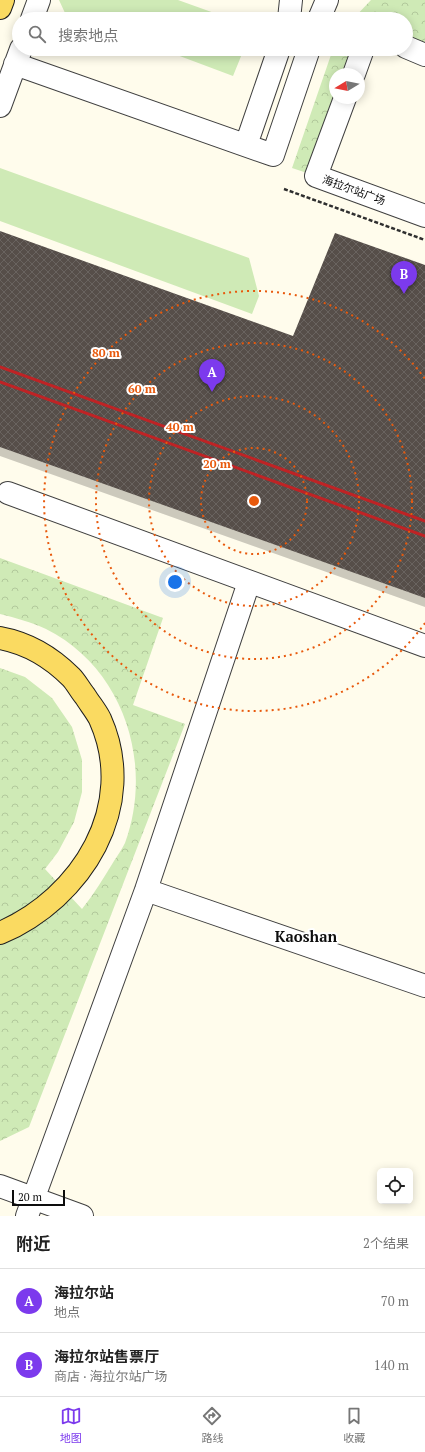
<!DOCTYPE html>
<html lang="zh">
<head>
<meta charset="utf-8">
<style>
	body { margin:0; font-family:"PT Serif","Noto Sans SC",serif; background:#f6f6f6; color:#222 }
	.controls { position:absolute; right:12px; bottom:12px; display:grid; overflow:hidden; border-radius:6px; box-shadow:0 2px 10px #0003 }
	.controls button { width:36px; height:36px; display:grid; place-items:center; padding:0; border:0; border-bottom:1px solid #e0e0e0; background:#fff; color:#222; font:20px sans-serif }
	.compass { position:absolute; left:329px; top:68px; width:36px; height:36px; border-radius:50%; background:#fff; box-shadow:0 2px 10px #0003; rotate:260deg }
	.scale { position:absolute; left:12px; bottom:10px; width:53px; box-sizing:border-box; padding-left:4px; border:2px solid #0d0d0d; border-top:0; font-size:11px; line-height:14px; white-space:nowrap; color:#0d0d0d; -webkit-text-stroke:3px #fff; paint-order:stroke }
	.you { position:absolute; left:175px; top:582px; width:14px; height:14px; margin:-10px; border:3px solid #fff; border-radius:50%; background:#1a73e8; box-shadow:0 0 0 6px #1a73e833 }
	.badge { display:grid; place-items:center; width:26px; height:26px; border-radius:50%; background:#7c3aed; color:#fff; font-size:13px; font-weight:700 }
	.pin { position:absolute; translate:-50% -33px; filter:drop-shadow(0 1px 2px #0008) }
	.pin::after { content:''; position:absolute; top:21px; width:14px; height:12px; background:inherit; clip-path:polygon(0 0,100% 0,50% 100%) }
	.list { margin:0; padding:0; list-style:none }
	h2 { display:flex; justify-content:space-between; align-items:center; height:52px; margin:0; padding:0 16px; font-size:17px }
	h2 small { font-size:13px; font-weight:400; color:#767676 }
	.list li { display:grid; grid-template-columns:26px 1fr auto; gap:12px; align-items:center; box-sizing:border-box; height:64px; padding:0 16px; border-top:1px solid #e0e0e0 }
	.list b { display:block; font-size:15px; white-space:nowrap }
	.list p { margin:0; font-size:13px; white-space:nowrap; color:#767676 }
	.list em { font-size:13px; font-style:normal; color:#767676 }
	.icon { flex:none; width:22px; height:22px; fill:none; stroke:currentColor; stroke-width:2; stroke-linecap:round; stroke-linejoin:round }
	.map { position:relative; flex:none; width:425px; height:1216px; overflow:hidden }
	.search { position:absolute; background:#fff; box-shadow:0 2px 10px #0003; left:12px; right:12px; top:12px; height:44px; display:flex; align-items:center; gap:10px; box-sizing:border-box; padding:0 14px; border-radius:22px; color:#767676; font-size:15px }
	.sheet { height:180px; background:#fff }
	nav { display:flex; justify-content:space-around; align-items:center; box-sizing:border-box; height:56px; border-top:1px solid #e0e0e0; background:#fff; font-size:11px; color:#767676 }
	nav a { display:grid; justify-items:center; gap:2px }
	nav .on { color:#7c3aed }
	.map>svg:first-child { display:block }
	.grass { fill:#cfeab6 }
	.park { fill:url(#park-crowns) }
	.shadow { fill:#0003 }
	.building { fill:url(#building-cross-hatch) }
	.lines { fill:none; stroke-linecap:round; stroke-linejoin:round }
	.minor-casing { stroke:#404040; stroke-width:24 }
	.major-casing { stroke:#1e1e1e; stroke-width:24 }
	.path { stroke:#2f2f2f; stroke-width:2.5; stroke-dasharray:4 2; stroke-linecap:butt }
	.minor { stroke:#fff; stroke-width:22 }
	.major { stroke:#fada61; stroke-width:22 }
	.rail { stroke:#bf2325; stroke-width:3 }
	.ring { fill:none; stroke:#e8590c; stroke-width:2; stroke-dasharray:2 4 }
	.labels { text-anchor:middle; stroke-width:4; stroke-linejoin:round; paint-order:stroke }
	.street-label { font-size:11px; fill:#0d0d0d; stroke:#fff }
	.district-label { font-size:15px; font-weight:bold; fill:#0d0d0d; stroke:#fff }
	.centre { fill:#e8590c; stroke:#fff; stroke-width:2 }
	.ring-label { font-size:12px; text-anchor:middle; font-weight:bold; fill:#e8590c; stroke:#fff; stroke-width:4; stroke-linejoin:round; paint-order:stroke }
</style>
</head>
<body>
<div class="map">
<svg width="425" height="1216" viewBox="0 0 425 1216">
	<defs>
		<pattern id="park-crowns" width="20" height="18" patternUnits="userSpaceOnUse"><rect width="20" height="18" fill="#cfeab6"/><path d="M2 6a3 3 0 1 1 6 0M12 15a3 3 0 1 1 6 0" fill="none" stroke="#b1c89b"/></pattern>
		<pattern id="building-cross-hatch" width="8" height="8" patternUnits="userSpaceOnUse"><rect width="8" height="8" fill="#564e49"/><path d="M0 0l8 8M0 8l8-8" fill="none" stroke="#69635f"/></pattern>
	</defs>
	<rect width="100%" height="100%" fill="#fffcec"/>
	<!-- grass -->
	<path class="grass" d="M59 0H178L231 19H81L65 13Z
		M161 49H244L233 76Z
		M0 168 249 258 259 296 252 314 0 221Z"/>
	<!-- park -->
	<path class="park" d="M371 0H425V55L406 47V19H353Z
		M333 49H363L354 74H335V98L316 176 292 168Z
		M0 558 163 618 133 705 185 724 29 1127 0 1141V668L25 677 52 698 72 727 82 760V792L74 822 58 852 45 869 82 909C94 894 104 877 114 861 118 855 122 849 125 843 154 764 124 668 46 629 31 622 16 618 0 614Z"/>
	<!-- shadow -->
	<path class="shadow" d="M0 232 293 337 425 266V607L0 456Z"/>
	<!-- building -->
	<path class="building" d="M0 231 293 336 335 233 425 265V598L0 447Z"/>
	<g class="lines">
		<defs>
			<path id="minor" d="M32 19 39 0
				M289 19 291 0
				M319 19 327 0
				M406 47 425 55
				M15 64 273 155 309 49
				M354 74 363 49
				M345 98 316 176 425 216
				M0 106 21 49
				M246 145 279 49
				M8 493 425 646
				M146 890 425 986
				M0 1186 82 1216
				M27 1216 146 890 249 582"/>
			<path id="major" d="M0 8 3 0
				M0 638C27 643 52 658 71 677 76 682 80 690 85 696 90 704 96 711 100 719 139 806 82 898 0 933"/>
		</defs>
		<!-- minor casing -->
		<use href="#minor" class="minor-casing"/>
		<!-- major casing -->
		<use href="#major" class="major-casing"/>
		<!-- path -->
		<path class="path" d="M284 189 425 240"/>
		<!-- minor -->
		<use href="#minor" class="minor"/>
		<!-- major -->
		<use href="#major" class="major"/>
		<!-- rail -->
		<path class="rail" d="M0 367 425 521
			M0 382 425 536"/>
	</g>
	<!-- distance rings -->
	<g class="ring">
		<circle cx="254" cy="501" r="53"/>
		<circle cx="254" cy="501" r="105"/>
		<circle cx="254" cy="501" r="158"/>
		<path d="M425 623A210 210 0 1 1 425 379"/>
	</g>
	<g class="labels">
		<!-- street labels -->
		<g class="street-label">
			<text transform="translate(354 190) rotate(20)" y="4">海拉尔站广场</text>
		</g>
		<!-- district labels -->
		<g class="district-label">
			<text x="306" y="942">Kaoshan</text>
		</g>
	</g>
	<circle cx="254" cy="501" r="6" class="centre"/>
	<g class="ring-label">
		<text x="106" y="357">80 m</text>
		<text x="142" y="393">60 m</text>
		<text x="180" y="431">40 m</text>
		<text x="217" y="468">20 m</text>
	</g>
</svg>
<div class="controls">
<button><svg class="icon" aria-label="locate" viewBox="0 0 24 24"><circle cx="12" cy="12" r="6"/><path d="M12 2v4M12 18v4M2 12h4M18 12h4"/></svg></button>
</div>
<svg class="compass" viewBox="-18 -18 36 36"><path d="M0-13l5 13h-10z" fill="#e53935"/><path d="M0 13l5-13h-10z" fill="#767676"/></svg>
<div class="scale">20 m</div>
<div class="you"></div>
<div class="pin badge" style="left:212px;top:392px">A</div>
<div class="pin badge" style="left:404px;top:294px">B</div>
<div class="search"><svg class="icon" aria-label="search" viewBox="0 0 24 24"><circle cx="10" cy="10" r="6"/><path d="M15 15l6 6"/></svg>搜索地点</div>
</div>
<section class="sheet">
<h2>附近<small>2个结果</small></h2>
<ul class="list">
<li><span class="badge">A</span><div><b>海拉尔站</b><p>地点</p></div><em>70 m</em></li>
<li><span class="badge">B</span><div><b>海拉尔站售票厅</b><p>商店 · 海拉尔站广场</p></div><em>140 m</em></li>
</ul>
</section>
<nav>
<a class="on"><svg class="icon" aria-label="map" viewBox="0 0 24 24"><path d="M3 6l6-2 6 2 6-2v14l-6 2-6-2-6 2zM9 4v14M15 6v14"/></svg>地图</a>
<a><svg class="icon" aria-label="directions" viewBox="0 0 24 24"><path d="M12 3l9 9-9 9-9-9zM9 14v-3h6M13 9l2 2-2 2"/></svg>路线</a>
<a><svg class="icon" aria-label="saved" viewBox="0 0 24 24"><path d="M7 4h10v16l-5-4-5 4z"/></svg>收藏</a>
</nav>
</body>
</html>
